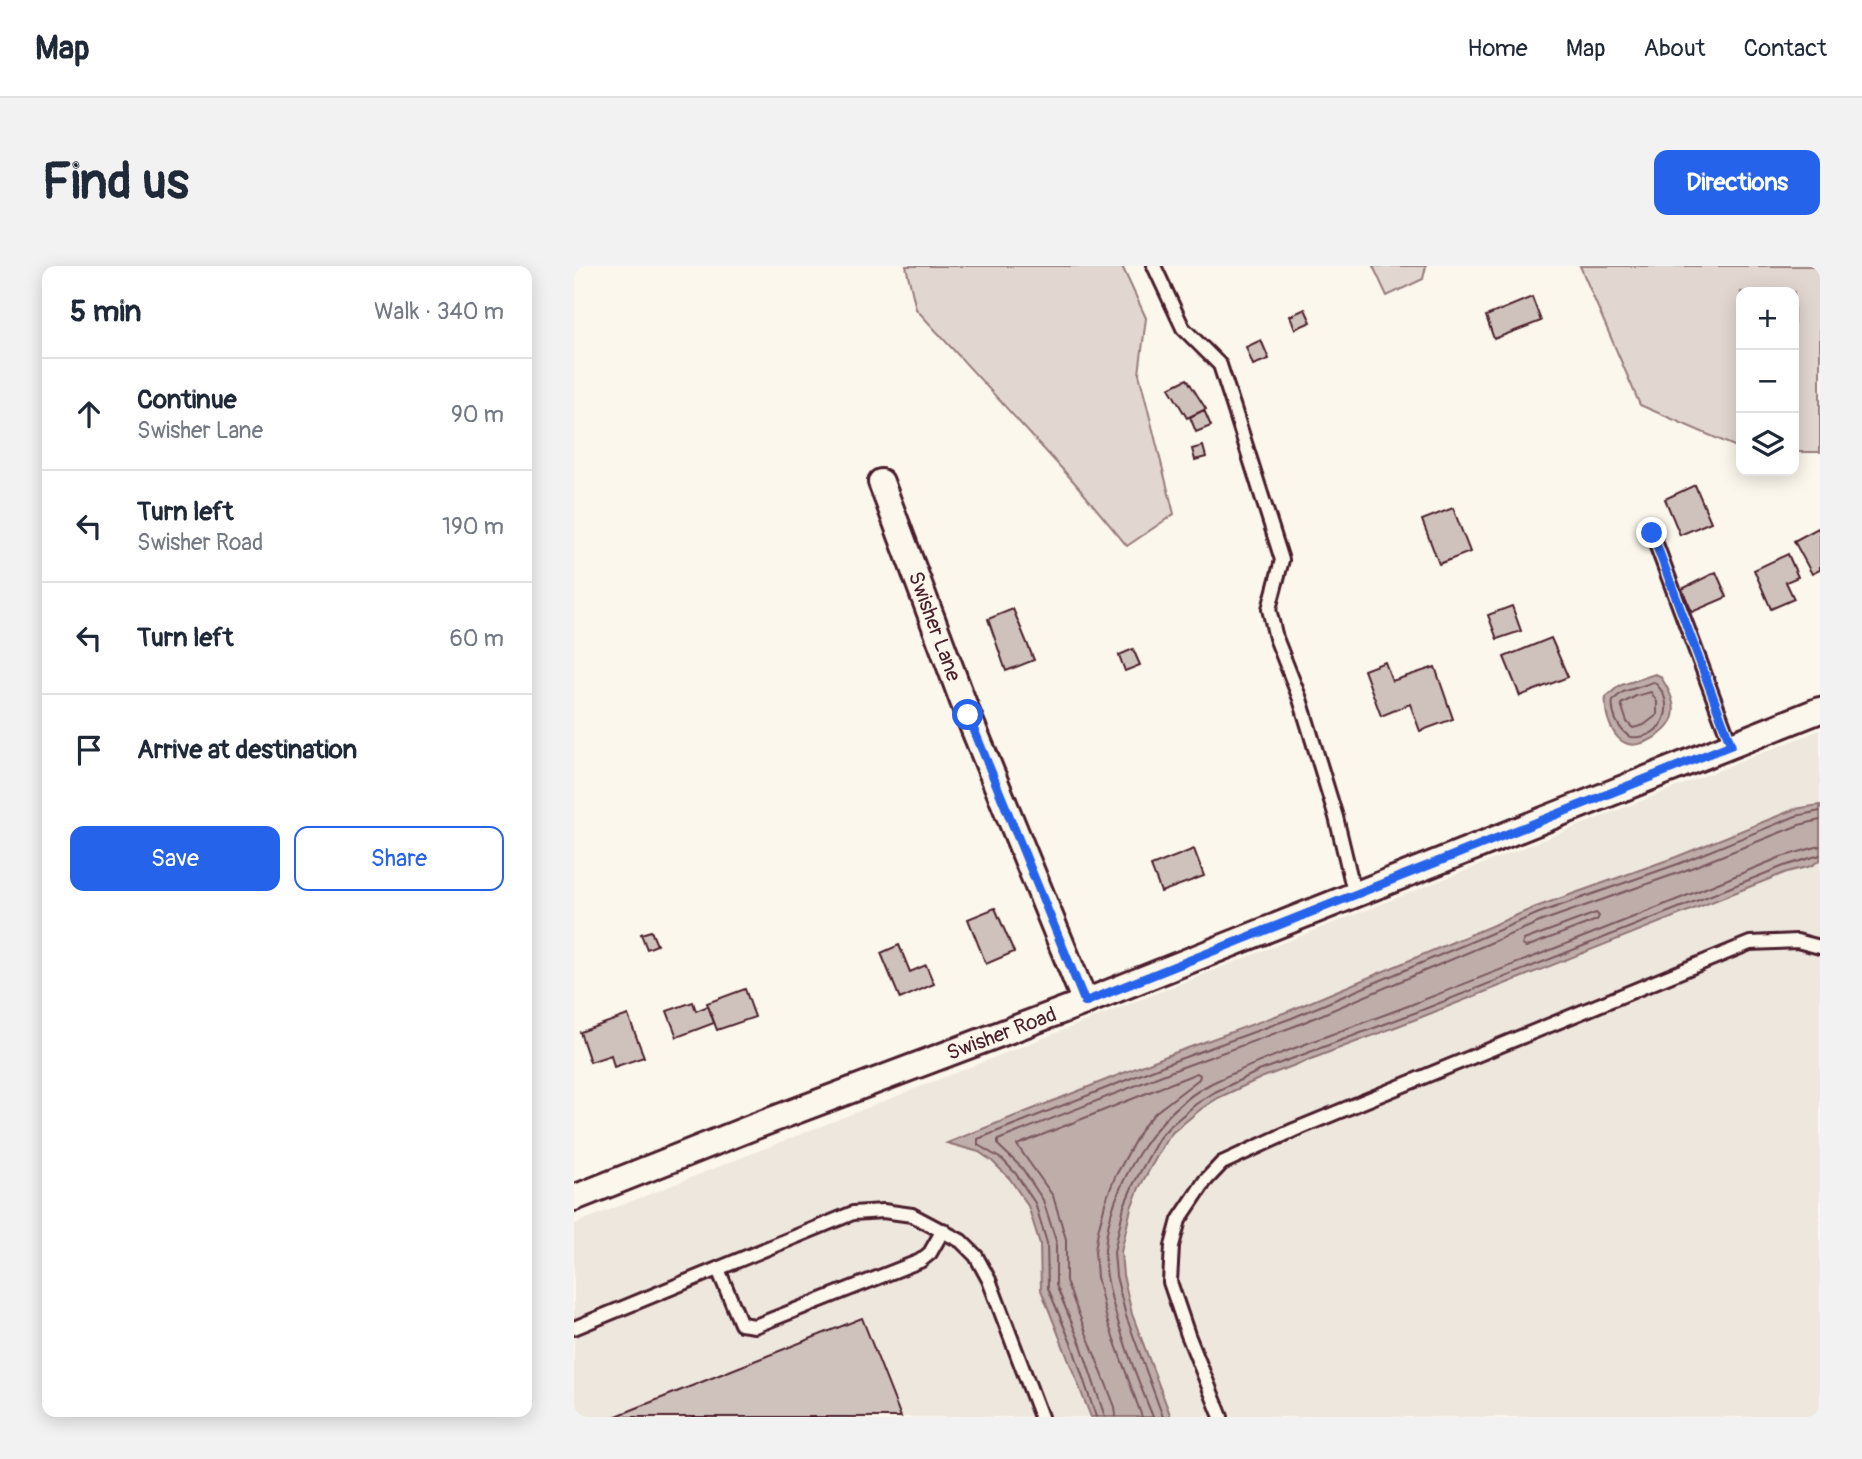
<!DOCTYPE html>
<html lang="en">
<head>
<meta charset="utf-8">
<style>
	body { margin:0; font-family:Pangolin,sans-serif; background:#f2f2f3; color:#1f2937 }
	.controls { position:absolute; right:21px; top:21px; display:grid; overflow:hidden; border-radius:14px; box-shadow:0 4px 18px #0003 }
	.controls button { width:63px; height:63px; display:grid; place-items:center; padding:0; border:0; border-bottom:2px solid #e0e1e3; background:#fff; color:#1f2937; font:35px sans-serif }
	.stop { position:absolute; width:21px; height:21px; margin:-16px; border:5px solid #2563eb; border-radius:50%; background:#fff }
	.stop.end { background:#2563eb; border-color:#fff; box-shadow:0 2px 7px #0008 }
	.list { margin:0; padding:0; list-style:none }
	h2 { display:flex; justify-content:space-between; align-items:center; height:91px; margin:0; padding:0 28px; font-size:30px }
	h2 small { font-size:23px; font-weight:400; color:#747a83 }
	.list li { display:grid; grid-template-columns:46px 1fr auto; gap:21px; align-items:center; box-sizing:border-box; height:112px; padding:0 28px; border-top:2px solid #e0e1e3 }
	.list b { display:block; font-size:26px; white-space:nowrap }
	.list p { margin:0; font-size:23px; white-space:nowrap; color:#747a83 }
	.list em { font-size:23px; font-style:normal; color:#747a83 }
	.actions { display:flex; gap:14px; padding:21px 28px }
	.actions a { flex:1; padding:16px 0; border:2px solid #2563eb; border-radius:14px; text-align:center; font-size:24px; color:#2563eb }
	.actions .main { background:#2563eb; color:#fff }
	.icon { flex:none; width:38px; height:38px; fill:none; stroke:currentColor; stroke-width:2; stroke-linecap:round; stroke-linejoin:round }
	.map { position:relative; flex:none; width:1246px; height:1151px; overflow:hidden; border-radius:14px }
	header { display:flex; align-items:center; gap:42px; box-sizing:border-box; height:98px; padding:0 35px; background:#fff; border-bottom:2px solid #e0e1e3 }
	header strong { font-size:33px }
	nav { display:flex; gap:38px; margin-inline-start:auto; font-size:24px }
	.intro { display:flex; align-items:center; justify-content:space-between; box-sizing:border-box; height:168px; padding:0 42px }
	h1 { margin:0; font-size:49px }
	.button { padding:18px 32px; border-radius:14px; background:#2563eb; color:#fff; font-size:24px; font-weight:700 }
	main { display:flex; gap:42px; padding:0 42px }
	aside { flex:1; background:#fff; border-radius:14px; box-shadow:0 4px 18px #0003 }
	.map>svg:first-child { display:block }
	.built { fill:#eee7de }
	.green { fill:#e2d7d0; stroke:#967b7e; stroke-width:2 }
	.water { fill:#bfadaa; stroke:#907477; stroke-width:2 }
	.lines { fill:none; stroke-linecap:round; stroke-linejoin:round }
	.shore { stroke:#79585e; stroke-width:2 }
	.building { fill:#cfc2bc; stroke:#4a1f2b; stroke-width:2 }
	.lane-casing { stroke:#4a1f2b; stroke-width:18 }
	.street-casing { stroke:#4a1f2b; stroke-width:30 }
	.lane { stroke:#fbf7ec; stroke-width:12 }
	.street { stroke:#fbf7ec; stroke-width:24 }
	.route { stroke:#2563eb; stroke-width:9 }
	.labels { text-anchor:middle; stroke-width:7; stroke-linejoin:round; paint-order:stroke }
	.street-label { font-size:21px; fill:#4a1f2b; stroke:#fbf7ec }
</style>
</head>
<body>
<header>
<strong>Map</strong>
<nav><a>Home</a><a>Map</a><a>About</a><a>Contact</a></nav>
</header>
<div class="intro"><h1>Find us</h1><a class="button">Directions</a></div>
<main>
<aside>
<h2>5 min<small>Walk · 340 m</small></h2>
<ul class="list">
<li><svg class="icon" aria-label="ahead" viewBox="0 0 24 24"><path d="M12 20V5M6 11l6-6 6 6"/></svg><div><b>Continue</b><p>Swisher Lane</p></div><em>90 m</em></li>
<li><svg class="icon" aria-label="left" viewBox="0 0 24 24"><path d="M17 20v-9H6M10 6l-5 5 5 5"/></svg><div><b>Turn left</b><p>Swisher Road</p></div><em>190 m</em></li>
<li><svg class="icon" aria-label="left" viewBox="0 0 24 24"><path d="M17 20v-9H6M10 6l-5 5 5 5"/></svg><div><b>Turn left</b></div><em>60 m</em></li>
<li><svg class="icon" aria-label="arrive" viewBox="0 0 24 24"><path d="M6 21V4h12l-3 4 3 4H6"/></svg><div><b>Arrive at destination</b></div></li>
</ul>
<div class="actions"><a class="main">Save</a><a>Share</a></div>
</aside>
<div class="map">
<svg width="1246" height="1151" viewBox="0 0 1246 1151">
	<rect width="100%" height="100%" fill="#fbf7ec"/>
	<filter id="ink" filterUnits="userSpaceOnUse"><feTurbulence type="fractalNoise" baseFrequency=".0143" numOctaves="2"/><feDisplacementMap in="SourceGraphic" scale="14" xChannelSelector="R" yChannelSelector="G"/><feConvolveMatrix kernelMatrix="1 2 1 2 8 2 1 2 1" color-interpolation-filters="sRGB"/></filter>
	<g filter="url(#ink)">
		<!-- built -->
		<path class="built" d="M1246 464V1151H0V958Z"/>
		<!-- green -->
		<path class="green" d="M332 0H548L572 52 565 108 600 248 553 280 501 217 342 43Z
			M799 0H852L849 13 813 30Z
			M1006 0H1246V186H1220V26H1167V183L1066 139Z"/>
		<!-- water -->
		<path class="water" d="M1081 408 1086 410C1104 436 1108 458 1076 474 1069 477 1062 480 1054 478 1037 473 1030 446 1032 431L1045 420Z
			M1246 539V594L1237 600 1213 606 845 752 687 812 644 832 627 843 599 866 591 876 565 922 557 942 547 986 549 1009 558 1048 597 1151H517L467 1024 466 978 454 940 436 913 418 895 405 886 373 877 600 787 715 745 962 641 1102 591 1221 543Z"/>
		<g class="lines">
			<!-- shore -->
			<path class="shore" d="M1080 416C1105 438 1089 475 1056 471 1044 463 1037 448 1039 434L1049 426Z
				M1077 426 1083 436V449L1070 459 1059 462 1053 456 1047 438 1062 430Z
				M1022 647 1025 650 1023 654 952 681 948 679 950 674Z
				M522 1151 499 1082 474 1022 473 977 461 937 442 908 429 894 404 879V873L603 794 718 752 965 647 1104 598 1222 550 1246 545
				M531 1151 507 1079 482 1019V975L469 934 448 902 424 879V874L606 802 721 760 968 655 1107 606 1225 559 1246 554
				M542 1151 541 1141 492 1015V973L479 930 443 879 623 807 626 809 625 813 582 846 568 862 541 911 532 934 524 965 521 985 523 1011 533 1054 568 1151
				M579 1151C562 1110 529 1028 531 984 535 921 581 846 638 817 703 786 772 764 839 738 962 690 1085 642 1207 591L1246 580
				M589 1151 552 1050 542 1010 540 986 550 940 559 919 585 872 595 861 622 838 641 826 685 805 843 746 1210 600 1246 589"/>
		</g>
		<!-- building -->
		<path class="building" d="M958 31 967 55 920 73 912 50Z
			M731 43 737 56 721 63 716 50Z
			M687 74 695 93 679 99 672 81Z
			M613 113 632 143 613 152 595 122Z
			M630 144 637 160 622 166 616 151Z
			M629 180 632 191 621 194 618 183Z
			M1121 219 1137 256 1106 269 1091 233Z
			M879 242 896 286 865 298 848 254Z
			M1244 262 1246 266V304L1238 308 1220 275Z
			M1214 288 1224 311 1212 316 1220 333 1197 343 1180 304Z
			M1142 306 1153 331 1118 346 1108 323Z
			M938 340 947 365 923 373 914 349Z
			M439 343 460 394 432 405 414 353Z
			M977 372 994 411 946 430 930 391Z
			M559 383 566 399 551 405 545 389Z
			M811 396 818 415 861 401 879 453 846 465 836 438 807 450 790 404Z
			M620 583 630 610 587 626 577 600Z
			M421 642 440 686 412 698 394 653Z
			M77 665 83 679 73 683 67 668Z
			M325 679 336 706 352 699 360 718 326 733 307 687Z
			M171 723 181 751 143 764 133 737Z
			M119 736 122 745 134 740 140 757 103 771 93 745Z
			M54 749 70 791 40 801 37 789 16 796 6 766Z
			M288 1052 327 1151H40Z"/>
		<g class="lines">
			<defs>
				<path id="lane" d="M580 0 609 62 646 99 660 142 708 294 695 343 702 372 726 433 762 551 781 630
					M1078 267 1157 479
					M144 1003 167 1058 181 1060 346 995 356 987 369 964
					M0 1062 279 947 309 945 338 949 387 975 402 990 415 1014 467 1151
					M647 1151 614 1069 596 1016 598 980 605 954 631 915 648 897 720 864 1176 677 1223 675 1246 681"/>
				<g id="street">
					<path id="s1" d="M307 216 394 449 511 736"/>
					<path id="s2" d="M0 932 179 861 511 736 1246 444"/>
				</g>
			</defs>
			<!-- lane casing -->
			<use href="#lane" class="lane-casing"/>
			<!-- street casing -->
			<use href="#street" class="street-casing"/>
			<!-- lane -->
			<use href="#lane" class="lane"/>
			<!-- street -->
			<use href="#street" class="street"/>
		</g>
	</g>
	<g class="lines" filter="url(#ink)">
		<!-- route -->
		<path class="route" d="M394 449 511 736 1157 479 1078 267"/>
	</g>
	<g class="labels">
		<!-- street labels -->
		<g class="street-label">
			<text dy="7" stroke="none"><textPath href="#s1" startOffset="154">Swisher Lane</textPath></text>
			<text dy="7" stroke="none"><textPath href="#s2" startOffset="458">Swisher Road</textPath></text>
		</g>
	</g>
</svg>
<div class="controls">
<button>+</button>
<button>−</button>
<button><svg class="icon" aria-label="layers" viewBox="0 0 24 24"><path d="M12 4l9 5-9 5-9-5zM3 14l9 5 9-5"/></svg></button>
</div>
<div class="stop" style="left:394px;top:449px"></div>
<div class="stop end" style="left:1078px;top:267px"></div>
</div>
</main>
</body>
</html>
